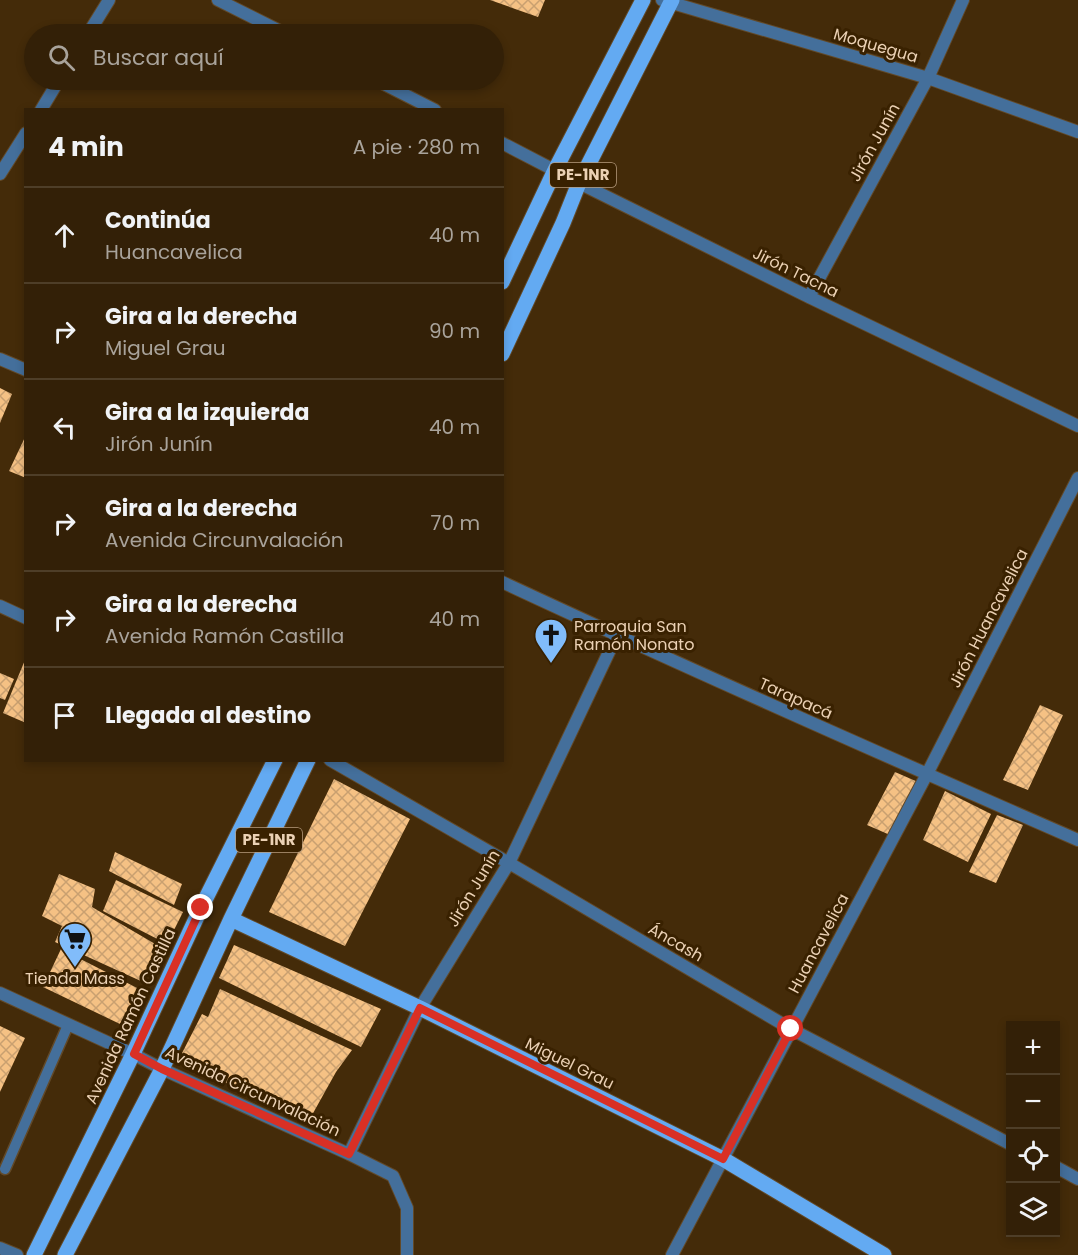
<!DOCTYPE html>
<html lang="es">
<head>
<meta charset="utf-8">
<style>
	body { margin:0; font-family:Poppins,sans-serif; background:#3b2811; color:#f1f3f6 }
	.controls { position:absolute; right:18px; bottom:18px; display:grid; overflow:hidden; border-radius:0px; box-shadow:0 3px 9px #0003 }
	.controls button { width:54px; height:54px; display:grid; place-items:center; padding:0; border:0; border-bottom:2px solid #4e3e28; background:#332007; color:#f1f3f6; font:30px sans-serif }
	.stop { position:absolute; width:18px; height:18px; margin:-14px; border:4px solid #d93025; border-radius:50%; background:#fff }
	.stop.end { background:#d93025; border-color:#fff; box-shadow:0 2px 6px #0008 }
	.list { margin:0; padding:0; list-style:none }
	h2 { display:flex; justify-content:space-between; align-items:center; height:78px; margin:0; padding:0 24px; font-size:26px }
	h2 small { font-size:20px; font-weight:400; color:#a9a39b }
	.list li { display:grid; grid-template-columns:39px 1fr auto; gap:18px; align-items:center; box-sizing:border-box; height:96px; padding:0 24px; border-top:2px solid #4e3e28 }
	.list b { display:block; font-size:22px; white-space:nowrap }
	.list p { margin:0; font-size:20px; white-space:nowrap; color:#a9a39b }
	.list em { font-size:20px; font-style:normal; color:#a9a39b }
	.icon { flex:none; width:33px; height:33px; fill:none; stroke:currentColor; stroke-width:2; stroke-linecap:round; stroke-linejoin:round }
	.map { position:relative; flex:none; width:1078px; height:1255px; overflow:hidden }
	.search { position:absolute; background:#332007; box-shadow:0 3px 9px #0003; left:24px; top:24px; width:480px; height:66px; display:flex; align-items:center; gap:15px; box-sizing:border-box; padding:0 21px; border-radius:33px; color:#a9a39b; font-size:22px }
	.panel { position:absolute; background:#332007; box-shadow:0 3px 9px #0003; left:24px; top:108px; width:480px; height:654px; border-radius:0px }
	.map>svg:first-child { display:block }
	.building { fill:url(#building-cross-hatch) }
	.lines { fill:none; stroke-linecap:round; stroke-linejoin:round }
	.lane-casing { stroke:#624928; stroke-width:13 }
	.street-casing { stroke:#624928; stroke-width:14 }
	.primary-casing { stroke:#624928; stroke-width:17 }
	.lane { stroke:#446f9b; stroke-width:10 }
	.street { stroke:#446f9b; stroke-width:12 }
	.primary { stroke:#63aaf2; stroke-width:15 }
	.route { stroke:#d93025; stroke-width:8 }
	.labels { text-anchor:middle; stroke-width:6; stroke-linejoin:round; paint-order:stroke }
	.shield { fill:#392100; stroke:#b69c7e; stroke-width:1.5 }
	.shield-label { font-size:15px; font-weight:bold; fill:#ebd1b4 }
	.street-label { font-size:16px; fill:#ebd1b4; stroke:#392100 }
	.poi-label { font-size:16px; fill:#ebd1b4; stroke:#392100; text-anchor:start }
</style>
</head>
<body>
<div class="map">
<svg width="1078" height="1255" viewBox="0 0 1078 1255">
	<defs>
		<pattern id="building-cross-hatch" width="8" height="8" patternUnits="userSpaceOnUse" patternTransform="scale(1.5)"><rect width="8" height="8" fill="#f5c184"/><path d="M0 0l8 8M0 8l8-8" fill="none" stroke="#c9a070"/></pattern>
	</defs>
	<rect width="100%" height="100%" fill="#442b09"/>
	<!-- building -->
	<path class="building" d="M490 0H545L538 17Z
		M0 388 12 394 0 423Z
		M26 435V478L9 471Z
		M25 660H26V723L3 713Z
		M0 673 14 679 5 700 0 698Z
		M1040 705 1063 715 1028 790 1003 780Z
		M895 772 918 782 890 835 867 825Z
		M334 779 410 819 345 946 269 912Z
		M945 791 991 814 968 862 923 840Z
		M997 815 1023 825 996 883 969 872Z
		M115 852 182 884 174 905 109 871Z
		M59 874 95 889 92 907 162 948 143 982 55 942 62 926 42 916Z
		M116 880 183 912 167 944 103 911Z
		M234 945 381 1009 361 1047 219 978Z
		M61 949 141 990 128 1019 120 1024 43 987Z
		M220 989 352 1050 336 1072 307 1124 179 1059 202 1014 208 1017Z
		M0 1026 25 1038 0 1092Z"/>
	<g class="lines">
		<defs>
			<path id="lane" d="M5 1169 68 1025"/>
			<path id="street" d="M218 0 286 34
				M662 0 928 78 1078 132
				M88 34 109 0
				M376 80 435 110
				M41 110 59 80
				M502 143 579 183 809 297 1078 426
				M0 174 26 133
				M809 297 928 78 963 0
				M0 359 26 370
				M502 582C693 671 885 756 1078 840
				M0 606 26 618
				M330 760 509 863 791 1029 1010 1144
				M0 993 133 1054 162 1069 349 1154 393 1176 407 1208V1255
				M349 1154 420 1008 509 863 617 635
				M1056 1167 1078 1179
				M0 1248 17 1255
				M672 1255 927 774 1078 478"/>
			<path id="primary" d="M502 282 555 170 643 0
				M502 354 563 223 579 183 672 0
				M231 919 420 1008 723 1159 884 1255
				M34 1255 133 1054 201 908 275 760
				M65 1255 162 1069 231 919 308 760"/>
		</defs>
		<!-- lane casing -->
		<use href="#lane" class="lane-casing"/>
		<!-- street casing -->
		<use href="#street" class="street-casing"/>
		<!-- primary casing -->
		<use href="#primary" class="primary-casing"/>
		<!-- lane -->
		<use href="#lane" class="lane"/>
		<!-- street -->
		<use href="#street" class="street"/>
		<!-- primary -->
		<use href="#primary" class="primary"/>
	</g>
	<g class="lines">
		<!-- route -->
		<path class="route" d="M201 908 134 1054 162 1069 349 1154 420 1008 723 1159 791 1029"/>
	</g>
	<!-- icons -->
	<defs>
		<symbol id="church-pin" viewBox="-11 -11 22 30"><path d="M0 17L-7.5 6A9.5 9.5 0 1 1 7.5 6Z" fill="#81bcfa" stroke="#392100"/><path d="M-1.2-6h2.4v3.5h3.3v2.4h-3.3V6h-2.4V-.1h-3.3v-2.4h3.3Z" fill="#111"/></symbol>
		<symbol id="supermarket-pin" viewBox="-11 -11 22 30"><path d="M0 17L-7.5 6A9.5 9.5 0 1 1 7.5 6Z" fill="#81bcfa" stroke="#392100"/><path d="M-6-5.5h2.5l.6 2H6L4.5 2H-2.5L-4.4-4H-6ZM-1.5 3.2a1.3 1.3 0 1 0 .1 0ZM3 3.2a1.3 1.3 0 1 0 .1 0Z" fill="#111"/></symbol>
	</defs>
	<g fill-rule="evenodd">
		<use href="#church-pin" x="532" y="616" width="38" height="52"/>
		<use href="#supermarket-pin" x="56" y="920" width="38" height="52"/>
	</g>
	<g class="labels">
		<!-- shield labels -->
		<g class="shield">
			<rect x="550" y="163" width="66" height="24" rx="4.5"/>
			<rect x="236" y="828" width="66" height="24" rx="4.5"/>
		</g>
		<g class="shield-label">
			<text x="583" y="180">PE-1NR</text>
			<text x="269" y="845">PE-1NR</text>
		</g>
		<!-- street labels -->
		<g class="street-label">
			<text transform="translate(876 45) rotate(16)" y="6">Moquegua</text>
			<text transform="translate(874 142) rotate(-61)" y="6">Jirón Junín</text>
			<text transform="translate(796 272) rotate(26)" y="6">Jirón Tacna</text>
			<text transform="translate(988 618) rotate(-63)" y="6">Jirón Huancavelica</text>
			<text transform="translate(796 698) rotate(24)" y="6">Tarapacá</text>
			<text transform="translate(473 888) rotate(-59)" y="6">Jirón Junín</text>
			<text transform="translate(676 942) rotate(30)" y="6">Áncash</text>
			<text transform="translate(818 943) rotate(-62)" y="6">Huancavelica</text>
			<text transform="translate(130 1016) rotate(-65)" y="6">Avenida Ramón Castilla</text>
			<text transform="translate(570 1063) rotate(26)" y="6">Miguel Grau</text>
			<text transform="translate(253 1091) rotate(25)" y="6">Avenida Circunvalación</text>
		</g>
		<!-- poi labels -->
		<g class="poi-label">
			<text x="574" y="632">Parroquia San<tspan x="574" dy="18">Ramón Nonato</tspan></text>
			<text x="75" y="984" text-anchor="middle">Tienda Mass</text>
		</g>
	</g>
</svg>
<div class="controls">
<button>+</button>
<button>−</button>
<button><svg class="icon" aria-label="locate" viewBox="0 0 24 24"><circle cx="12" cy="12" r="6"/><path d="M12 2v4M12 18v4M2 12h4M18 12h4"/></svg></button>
<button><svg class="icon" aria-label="layers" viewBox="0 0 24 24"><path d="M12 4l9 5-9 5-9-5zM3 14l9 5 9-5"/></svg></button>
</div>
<div class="stop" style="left:791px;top:1029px"></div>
<div class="stop end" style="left:201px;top:908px"></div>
<div class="search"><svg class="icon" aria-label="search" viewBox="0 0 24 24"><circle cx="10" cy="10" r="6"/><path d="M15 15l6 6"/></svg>Buscar aquí</div>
<section class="panel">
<h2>4 min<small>A pie · 280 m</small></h2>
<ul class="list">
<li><svg class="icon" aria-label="ahead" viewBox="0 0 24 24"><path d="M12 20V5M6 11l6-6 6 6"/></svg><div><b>Continúa</b><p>Huancavelica</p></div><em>40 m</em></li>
<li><svg class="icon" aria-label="right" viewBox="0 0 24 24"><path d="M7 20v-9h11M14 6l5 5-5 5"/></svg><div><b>Gira a la derecha</b><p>Miguel Grau</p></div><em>90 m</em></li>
<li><svg class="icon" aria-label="left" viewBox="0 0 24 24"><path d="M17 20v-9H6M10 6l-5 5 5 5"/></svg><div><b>Gira a la izquierda</b><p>Jirón Junín</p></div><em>40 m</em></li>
<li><svg class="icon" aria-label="right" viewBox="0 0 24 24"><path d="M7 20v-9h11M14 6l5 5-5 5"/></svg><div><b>Gira a la derecha</b><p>Avenida Circunvalación</p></div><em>70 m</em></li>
<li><svg class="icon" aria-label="right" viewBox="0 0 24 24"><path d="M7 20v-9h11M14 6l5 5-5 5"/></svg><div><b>Gira a la derecha</b><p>Avenida Ramón Castilla</p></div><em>40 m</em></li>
<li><svg class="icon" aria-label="arrive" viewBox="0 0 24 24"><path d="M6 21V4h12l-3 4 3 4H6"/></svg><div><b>Llegada al destino</b></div></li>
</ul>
</section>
</div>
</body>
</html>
